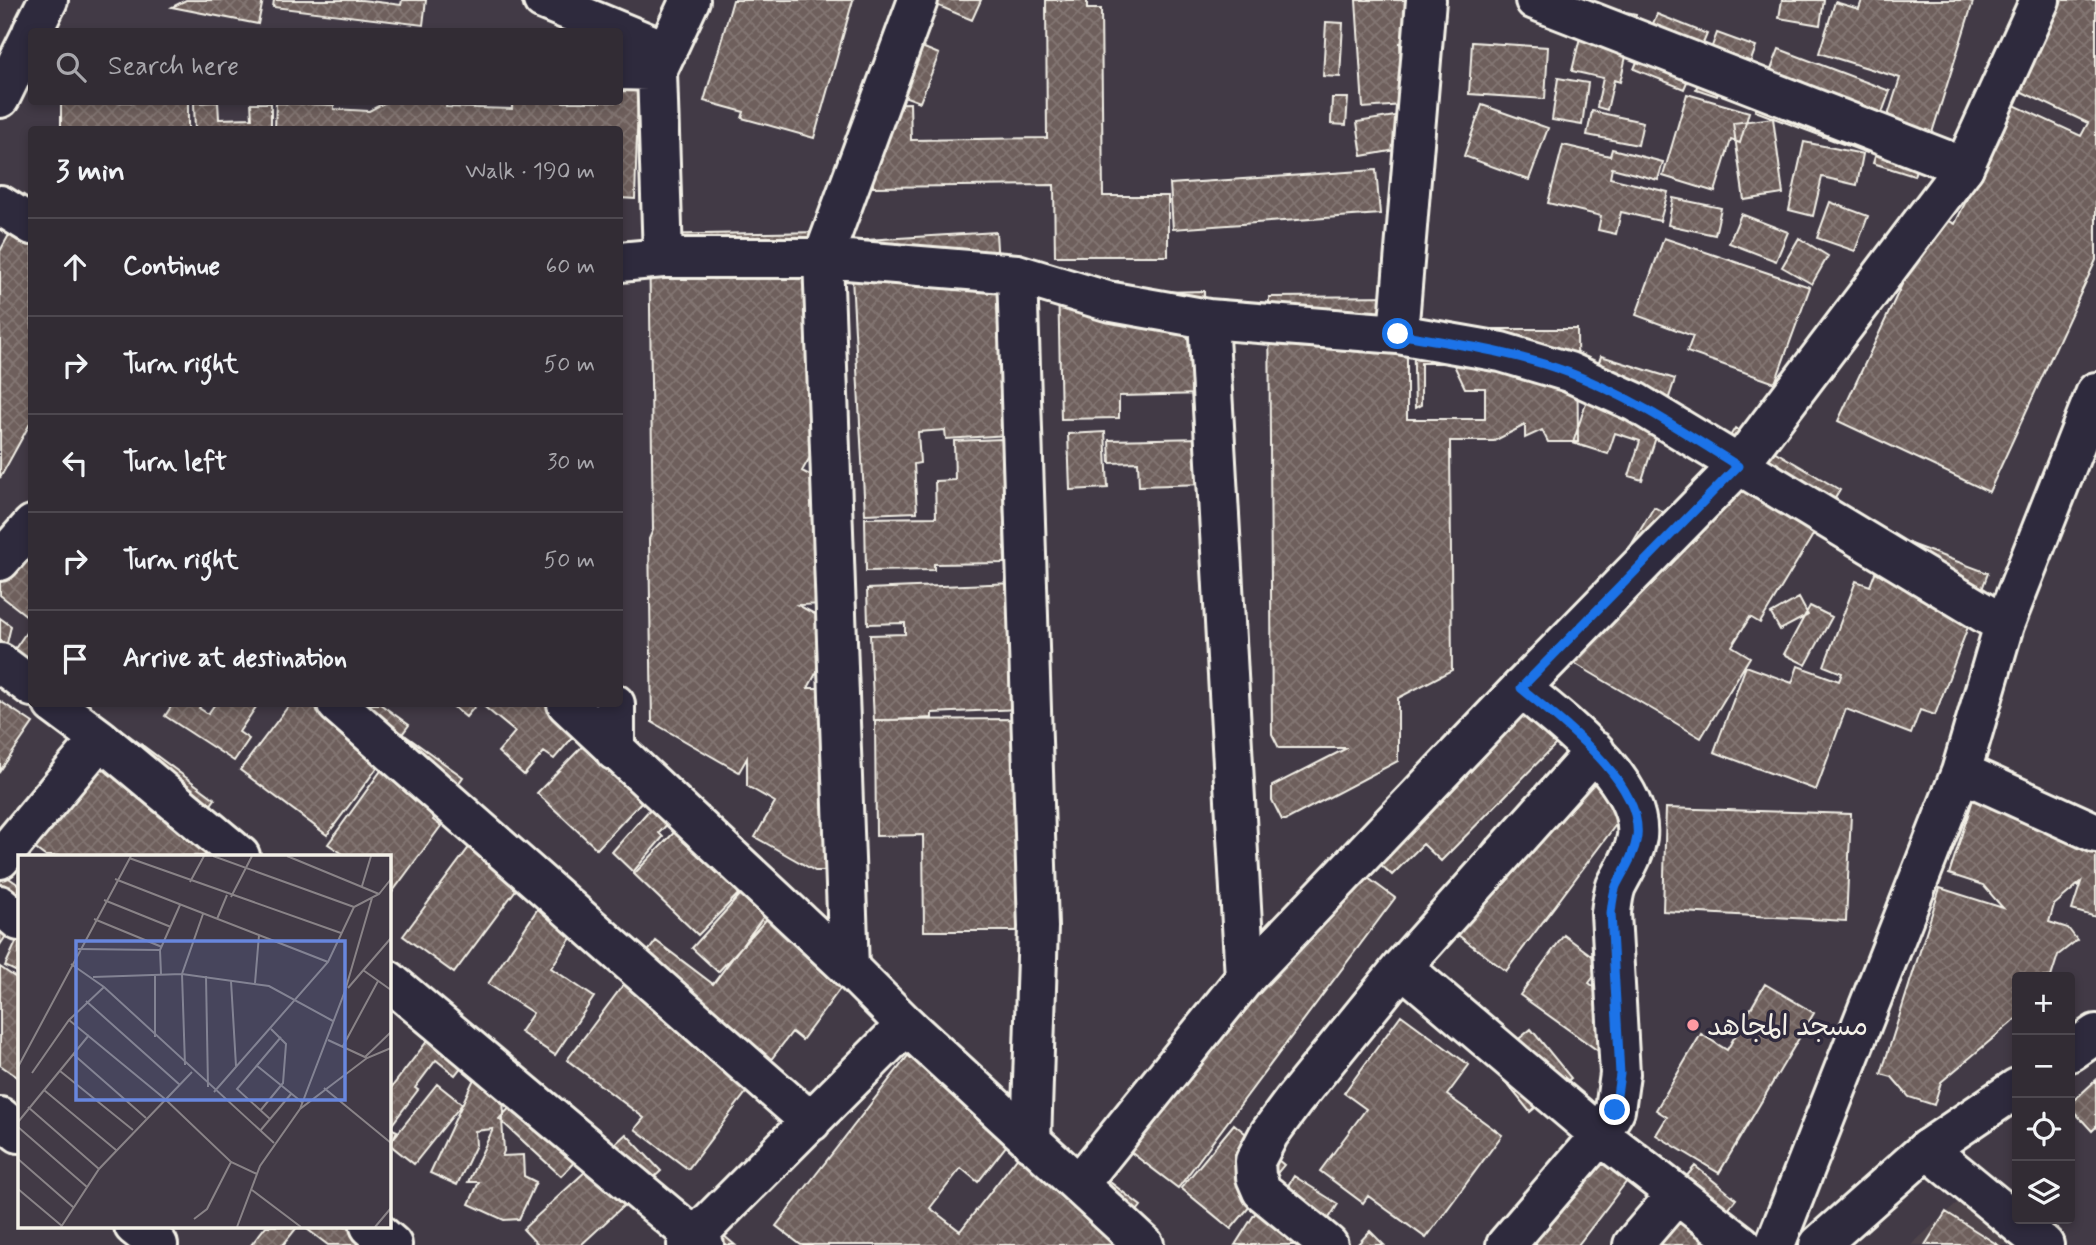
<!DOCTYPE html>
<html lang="en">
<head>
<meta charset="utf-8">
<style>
	body { margin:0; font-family:Mynerve,"Playpen Sans Arabic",sans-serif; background:#3d3840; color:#f1f3f6 }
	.controls { position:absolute; right:21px; bottom:21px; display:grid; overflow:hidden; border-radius:7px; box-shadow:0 4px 10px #0003 }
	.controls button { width:63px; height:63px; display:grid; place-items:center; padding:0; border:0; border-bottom:2px solid #4d484f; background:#322c34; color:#f1f3f6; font:35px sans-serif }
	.stop { position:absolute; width:21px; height:21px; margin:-16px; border:5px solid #1a73e8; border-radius:50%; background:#fff }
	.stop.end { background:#1a73e8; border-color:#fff; box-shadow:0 2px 7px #0008 }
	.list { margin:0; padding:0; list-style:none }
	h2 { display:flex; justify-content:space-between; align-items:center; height:91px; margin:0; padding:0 28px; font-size:30px }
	h2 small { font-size:23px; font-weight:400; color:#a8a7ac }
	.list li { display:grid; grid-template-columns:46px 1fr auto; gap:21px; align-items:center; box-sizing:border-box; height:98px; padding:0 28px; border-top:2px solid #4d484f }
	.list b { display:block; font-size:26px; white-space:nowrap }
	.list em { font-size:23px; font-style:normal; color:#a8a7ac }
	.icon { flex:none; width:38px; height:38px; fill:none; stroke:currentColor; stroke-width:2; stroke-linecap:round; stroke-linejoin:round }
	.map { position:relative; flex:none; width:2096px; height:1245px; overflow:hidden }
	.search { position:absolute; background:#322c34; box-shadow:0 4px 10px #0003; left:28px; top:28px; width:595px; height:77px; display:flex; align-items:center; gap:18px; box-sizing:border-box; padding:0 24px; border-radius:7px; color:#a8a7ac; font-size:26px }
	.panel { position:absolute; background:#322c34; box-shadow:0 4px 10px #0003; left:28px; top:126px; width:595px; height:581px; border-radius:7px }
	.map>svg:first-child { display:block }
	.built { fill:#4f454c }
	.building { fill:url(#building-cross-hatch); stroke:#f4f1e8; stroke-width:2 }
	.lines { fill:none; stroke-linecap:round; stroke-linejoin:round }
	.street-casing { stroke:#f4f1e8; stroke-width:44 }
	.secondary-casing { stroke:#f4f1e8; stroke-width:44 }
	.street { stroke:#2f2a3d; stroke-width:38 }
	.secondary { stroke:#2f2a3d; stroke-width:38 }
	.route { stroke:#1a73e8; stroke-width:9 }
	.poi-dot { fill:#ff9aa2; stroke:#2f2a3d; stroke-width:2.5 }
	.labels { text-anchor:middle; stroke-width:7; stroke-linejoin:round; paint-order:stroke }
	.poi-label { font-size:28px; fill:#f4f1e8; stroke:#2f2a3d; text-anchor:start }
	.inset-road { fill:none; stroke:#898387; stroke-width:2 }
	.view { fill:#6887de; fill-opacity:0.15; stroke:#6887de; stroke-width:3.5 }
	.inset-edge { fill:none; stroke:#f4f1e8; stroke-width:3.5 }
</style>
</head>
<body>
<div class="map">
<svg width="2096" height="1245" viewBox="0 0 2096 1245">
	<defs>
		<pattern id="building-cross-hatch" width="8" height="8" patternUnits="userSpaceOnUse" patternTransform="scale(1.75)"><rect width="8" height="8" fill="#6e5f5b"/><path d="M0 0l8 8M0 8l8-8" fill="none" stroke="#837673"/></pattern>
	</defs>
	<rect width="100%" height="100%" fill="#423a46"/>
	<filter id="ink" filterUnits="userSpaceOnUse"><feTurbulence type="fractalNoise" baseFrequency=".0143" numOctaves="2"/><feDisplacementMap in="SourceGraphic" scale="14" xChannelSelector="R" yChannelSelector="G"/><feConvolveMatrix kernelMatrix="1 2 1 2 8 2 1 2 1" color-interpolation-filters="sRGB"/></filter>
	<g filter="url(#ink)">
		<!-- built -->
		<path class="built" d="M1980 1183 2056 1245H1911Z"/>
		<!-- building -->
		<path class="building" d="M186 0H263L258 24 172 7Z
			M274 0H362L401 5 402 0H426L423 25 273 7Z
			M733 0H853L814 138 742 118 744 112 704 101Z
			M936 0H981L972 20 934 4Z
			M1046 0H1087V9H1101L1103 196H1168V256H1055L1054 185 873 187 872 104 910 103 911 140 1047 138Z
			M1356 0H1420L1422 42 1400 43 1403 105 1363 108Z
			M1782 0H1824L1820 25 1779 18Z
			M1862 0H1966L1973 2 1931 136 1927 135 1914 176 1873 163 1900 78 1819 53 1835 2 1859 9Z
			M2062 0H2096V260L1989 492 1838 421 1935 214 1955 224 2012 104 2081 136 2088 123 2020 91Z
			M1588 4 1636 14 1620 82 1614 80 1607 110 1597 107 1603 78 1572 71Z
			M1657 14 1707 34 1684 89 1634 69Z
			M1326 22 1343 23 1340 77 1323 76Z
			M1717 33 1756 47 1741 87 1724 80 1717 96 1696 89Z
			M620 35H640L635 199 620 198V130H275L276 103 334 105V109L369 111 386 102H447L446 107 512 109V102H620Z
			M1472 42 1548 47 1545 99 1469 94Z
			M917 45 939 54 920 102 898 94Z
			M1779 49 1890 91 1867 153 1755 111Z
			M1558 78 1588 83 1582 125 1552 120Z
			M1687 94 1749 112 1740 143 1731 140 1715 192 1663 176Z
			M1332 98H1348L1346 125 1331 124Z
			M61 102H188V130H61Z
			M218 102 219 119 252 118 251 103H271V130H195L194 103Z
			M1482 105 1548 128 1529 180 1464 156Z
			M1592 111 1643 122 1638 145 1587 135Z
			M1408 114 1413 147 1362 156 1357 122Z
			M1773 118 1783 194 1744 200 1733 123Z
			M1804 142 1863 154 1857 185 1822 177 1813 216 1789 210Z
			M1563 145 1610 156 1612 149 1663 162 1658 180 1612 168 1610 178 1668 192 1660 221 1621 212 1616 234 1598 230 1601 216 1548 203Z
			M1376 170 1380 214 1173 229 1170 184Z
			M1673 198 1721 208 1715 235 1668 225Z
			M1830 202 1868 216 1855 251 1817 238Z
			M24 208 32 212V420L0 478V251Z
			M1741 214 1788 232 1776 261 1729 243Z
			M820 232 823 434 802 471 819 480 854 603 798 605 826 620V655L808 688H834L829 871H815L755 837 775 802 747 786V758L739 772 652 722 649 539 653 530 649 235Z
			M996 232 1008 435 946 439 945 430 918 432 920 463 914 464 917 512 865 514 850 241Z
			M1664 238 1810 287 1775 383 1687 352 1693 336 1636 315Z
			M1799 238 1828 256 1812 284 1782 267Z
			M1118 281V293L1204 291 1206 394 1119 396V418L1061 419 1058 283Z
			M1407 296V419H1485V388H1465L1453 363H1421V405L1415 408 1413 329H1577L1578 442H1548L1542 430 1525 438V425L1494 441H1450L1452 670 1398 698V761L1286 820H1282L1272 800V786L1347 748H1279L1272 734 1269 297Z
			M1601 356 1675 379 1642 480 1629 476 1640 441 1615 433 1608 454 1573 443Z
			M1735 428 1840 490 1760 623 1750 617 1732 646 1750 657 1701 738 1564 657 1654 507 1679 521Z
			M1105 432 1108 488 1070 490 1068 434Z
			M1204 438 1206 484 1139 486 1138 462 1110 463 1109 440Z
			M1002 439 1005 563 934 564V570L866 571 865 518 936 517 935 481 955 480 954 441Z
			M32 518V620L0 595V557Z
			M1889 536 1988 573 1935 715 1920 710 1911 734 1846 709 1816 790 1714 752 1746 666 1792 683 1798 666 1839 681 1842 673 1824 666 1856 581 1870 586Z
			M1014 583 1019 709 932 713V718L874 721 870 635 905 634V623L868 624 867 589Z
			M1799 598 1808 615 1780 630 1771 614Z
			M1810 606 1832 617 1806 665 1784 654Z
			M0 618 11 626 1 669 32 624V704H57L42 714 10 694 0 673Z
			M1514 694 1561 739 1441 861 1423 844 1392 875 1363 848Z
			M0 701 33 723 0 771Z
			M173 704H202L199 708 208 714 215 704H258L239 732 249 739 234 761 165 716Z
			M290 704H380L409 725 327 835 240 770Z
			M450 704H477L466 717Z
			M481 704H595L599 707 554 759 544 752 524 775 498 752 515 732Z
			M107 719 215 799 202 817 239 856H45L18 836Z
			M1021 719 1022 931H924L923 835 876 836 875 720Z
			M602 726 661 781 597 849 537 793Z
			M406 736 463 777 433 820 441 826 388 898V856H346L328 844Z
			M1601 754 1645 786 1506 971 1430 914 1487 839 1519 863Z
			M1980 778 2096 814V917L2072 910 2081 882 2054 905 2049 922 2068 928 2077 940 2058 955 2051 977H2017V1018L1941 1082 1934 1105 1909 1097 1892 1077 1881 1074 1940 888 2003 908 1983 885 1949 874Z
			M667 790 685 805 659 833 663 837 633 872 612 852Z
			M1666 808 1851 814 1846 921 1663 911Z
			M690 816 755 877 698 935 634 874Z
			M485 826 535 864 454 973 403 936Z
			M1337 855 1395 898 1178 1188 1120 1144Z
			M0 872 19 885V916L0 945Z
			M554 884 591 908 551 968 594 997 555 1055 520 1032 533 1013 488 984Z
			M750 884 777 908 718 972 692 948Z
			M768 911 851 974 802 1040 792 1032 688 1169 635 1129 644 1118 567 1060 656 941 713 984Z
			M1564 935 1603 964 1589 983 1608 997 1596 1013 1614 1026 1597 1050 1520 995Z
			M19 936V973L5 966Z
			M0 967 19 980V1078L0 1065Z
			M1765 984 1814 1013 1719 1173 1656 1135 1667 1117 1656 1110 1701 1034 1727 1050Z
			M448 1014 482 1040 455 1075 436 1060 415 1088 418 1090 390 1127 388 1092Z
			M1401 1015 1469 1065 1447 1095 1502 1135 1426 1238 1368 1196 1363 1203 1320 1171 1366 1109 1344 1093Z
			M1531 1029 1571 1078 1530 1112 1490 1063Z
			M921 1039 1027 1119 978 1182 961 1168 930 1208 960 1231 1040 1128 1141 1206 1110 1245H801L776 1226Z
			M488 1049 521 1064 503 1100 504 1115 502 1120 504 1151 502 1156 523 1155 524 1176 536 1182 519 1219 504 1220 469 1204 479 1182H468L493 1129 475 1131 476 1145 457 1185 430 1173Z
			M537 1079 599 1136 561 1176 499 1119Z
			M2096 1080V1127L2092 1131 2070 1107V1104Z
			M437 1084 462 1104 414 1164 389 1144Z
			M1234 1124 1284 1165 1231 1229 1181 1188Z
			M388 1127 397 1131 388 1149Z
			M1598 1127 1643 1160 1578 1245H1509Z
			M626 1134 661 1171 581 1245H538L523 1229Z
			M1695 1166 1736 1199 1699 1245H1630Z
			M1294 1176 1338 1204 1326 1223 1345 1235 1338 1245H1235L1261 1204 1272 1211Z
			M1946 1212 1998 1245H1925Z
			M266 1226H298L283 1245H251Z
			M303 1226H388L382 1245H328Z
			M717 1230 735 1245H704Z
			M1370 1231 1384 1245H1357Z"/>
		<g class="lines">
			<defs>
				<path id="street" d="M543 0 667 51
					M1535 0 1964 167
					M620 70 657 71
					M663 258 657 71 690 0
					M620 262 663 258H823L1017 274 1107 301 1208 319 1398 334 1501 352 1569 372 1635 402 2004 625
					M1017 274 1038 927 1031 1142
					M1208 319 1245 978
					M1398 334 1426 0
					M0 561 32 525
					M0 663 32 687
					M53 704 100 739 240 856
					M337 704 811 1122
					M615 704V751
					M1961 772 2096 833
					M0 859 100 739
					M0 905 19 921
					M1402 967 1600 1135 1742 1245
					M849 968 823 258 918 0
					M388 980 704 1245
					M0 1117 19 1133
					M1927 1149 2044 1245
					M134 1226 158 1245
					M370 1226 392 1245
					M687 1245 906 1025
					M1328 1245 1262 1191 1256 1177 1255 1161 1269 1134 1294 1100 1402 967 1595 751
					M1506 1245 1600 1135 1615 1110 1620 1074 1611 913C1612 904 1613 894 1616 886 1624 870 1634 856 1637 837 1643 781 1560 721 1521 688
					M1633 1245 1676 1195
					M1775 1245 1961 772 2004 625 2096 392"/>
				<path id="secondary" d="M32 32 48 0
					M0 98 32 33
					M0 205 32 225
					M567 704 849 968 906 1025 1144 1245
					M2070 1052 2096 1034
					M1079 1184 1245 978 1521 688 1738 466 1964 167 2040 0
					M1819 1245 1927 1149 2017 1088"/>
			</defs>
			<!-- street casing -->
			<use href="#street" class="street-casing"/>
			<!-- secondary casing -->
			<use href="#secondary" class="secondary-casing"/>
			<!-- street -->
			<use href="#street" class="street"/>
			<!-- secondary -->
			<use href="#secondary" class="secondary"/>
		</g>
	</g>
	<g class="lines" filter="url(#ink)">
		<!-- route -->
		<path class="route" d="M1398 334C1456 344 1515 352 1570 373 1630 396 1684 432 1738 466L1521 688C1560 721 1643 781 1637 837 1634 856 1624 870 1616 886 1613 894 1612 904 1611 913L1620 1074 1615 1110"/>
	</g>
	<!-- markers -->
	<circle class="poi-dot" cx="1693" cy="1025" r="7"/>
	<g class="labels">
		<!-- poi labels -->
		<g class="poi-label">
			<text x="1707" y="1035">مسجد المجاهد</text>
		</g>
	</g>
	<!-- overview -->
	<g transform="translate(18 855)">
		<rect width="373" height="373" fill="#423a46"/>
		<path class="inset-road" d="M195 1 336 52M269 1 361 39M111 3 323 78M97 24 310 107M172 27 186 1M344 31 353 1M213 42 234 1M86 45 153 72M76 64 144 92M199 64 209 40M60 94 142 95M53 109 86 132 256 288M345 115 373 135M137 119V182M143 119 142 95 162 50M188 121 190 232M75 122 164 119 251 131 315 166M213 126 218 211M237 128 241 80M330 133 373 83M68 146 162 230M51 165 147 244 213 307 239 319M310 185 349 203M325 191 360 126M55 199 128 263M347 202 373 177M167 210 164 119 185 59M238 210 285 248M0 212 113 1M42 216 115 275M14 218 51 165 86 132M306 233 373 288M26 235 98 295M196 237 310 107 336 52 361 39 373 24M10 252 81 314M282 254 327 136 354 43M242 256 265 228 268 189 253 174M252 264 219 234 263 182M0 267 71 180M0 272 69 332M242 276 273 239M0 304 55 352M0 334 44 371M234 335 283 372M176 364 189 354 213 307M43 372 81 314 174 217M219 372 242 311 282 254 349 203 373 193M357 372 373 353"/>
		<path class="view" d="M58 86H327V245H58Z"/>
		<rect width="373" height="373" class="inset-edge"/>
	</g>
</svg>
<div class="controls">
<button>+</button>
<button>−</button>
<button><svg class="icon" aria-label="locate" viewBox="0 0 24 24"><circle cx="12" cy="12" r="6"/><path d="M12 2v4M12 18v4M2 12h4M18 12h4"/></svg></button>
<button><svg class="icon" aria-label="layers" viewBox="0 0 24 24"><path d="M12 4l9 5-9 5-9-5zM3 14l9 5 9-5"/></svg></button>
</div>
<div class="stop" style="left:1398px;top:334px"></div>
<div class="stop end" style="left:1615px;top:1110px"></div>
<div class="search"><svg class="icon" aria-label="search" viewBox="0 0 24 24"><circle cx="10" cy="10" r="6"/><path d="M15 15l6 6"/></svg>Search here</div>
<section class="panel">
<h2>3 min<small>Walk · 190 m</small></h2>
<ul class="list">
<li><svg class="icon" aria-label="ahead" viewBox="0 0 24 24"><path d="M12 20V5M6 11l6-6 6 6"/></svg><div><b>Continue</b></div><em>60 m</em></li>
<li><svg class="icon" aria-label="right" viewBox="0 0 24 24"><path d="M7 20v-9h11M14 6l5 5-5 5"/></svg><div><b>Turn right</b></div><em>50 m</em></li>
<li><svg class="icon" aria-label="left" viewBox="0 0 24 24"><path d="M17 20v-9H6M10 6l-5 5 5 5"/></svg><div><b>Turn left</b></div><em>30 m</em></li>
<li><svg class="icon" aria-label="right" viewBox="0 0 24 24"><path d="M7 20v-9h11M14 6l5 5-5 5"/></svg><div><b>Turn right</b></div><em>50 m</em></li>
<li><svg class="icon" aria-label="arrive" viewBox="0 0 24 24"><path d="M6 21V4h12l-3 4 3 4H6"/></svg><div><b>Arrive at destination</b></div></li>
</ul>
</section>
</div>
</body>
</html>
